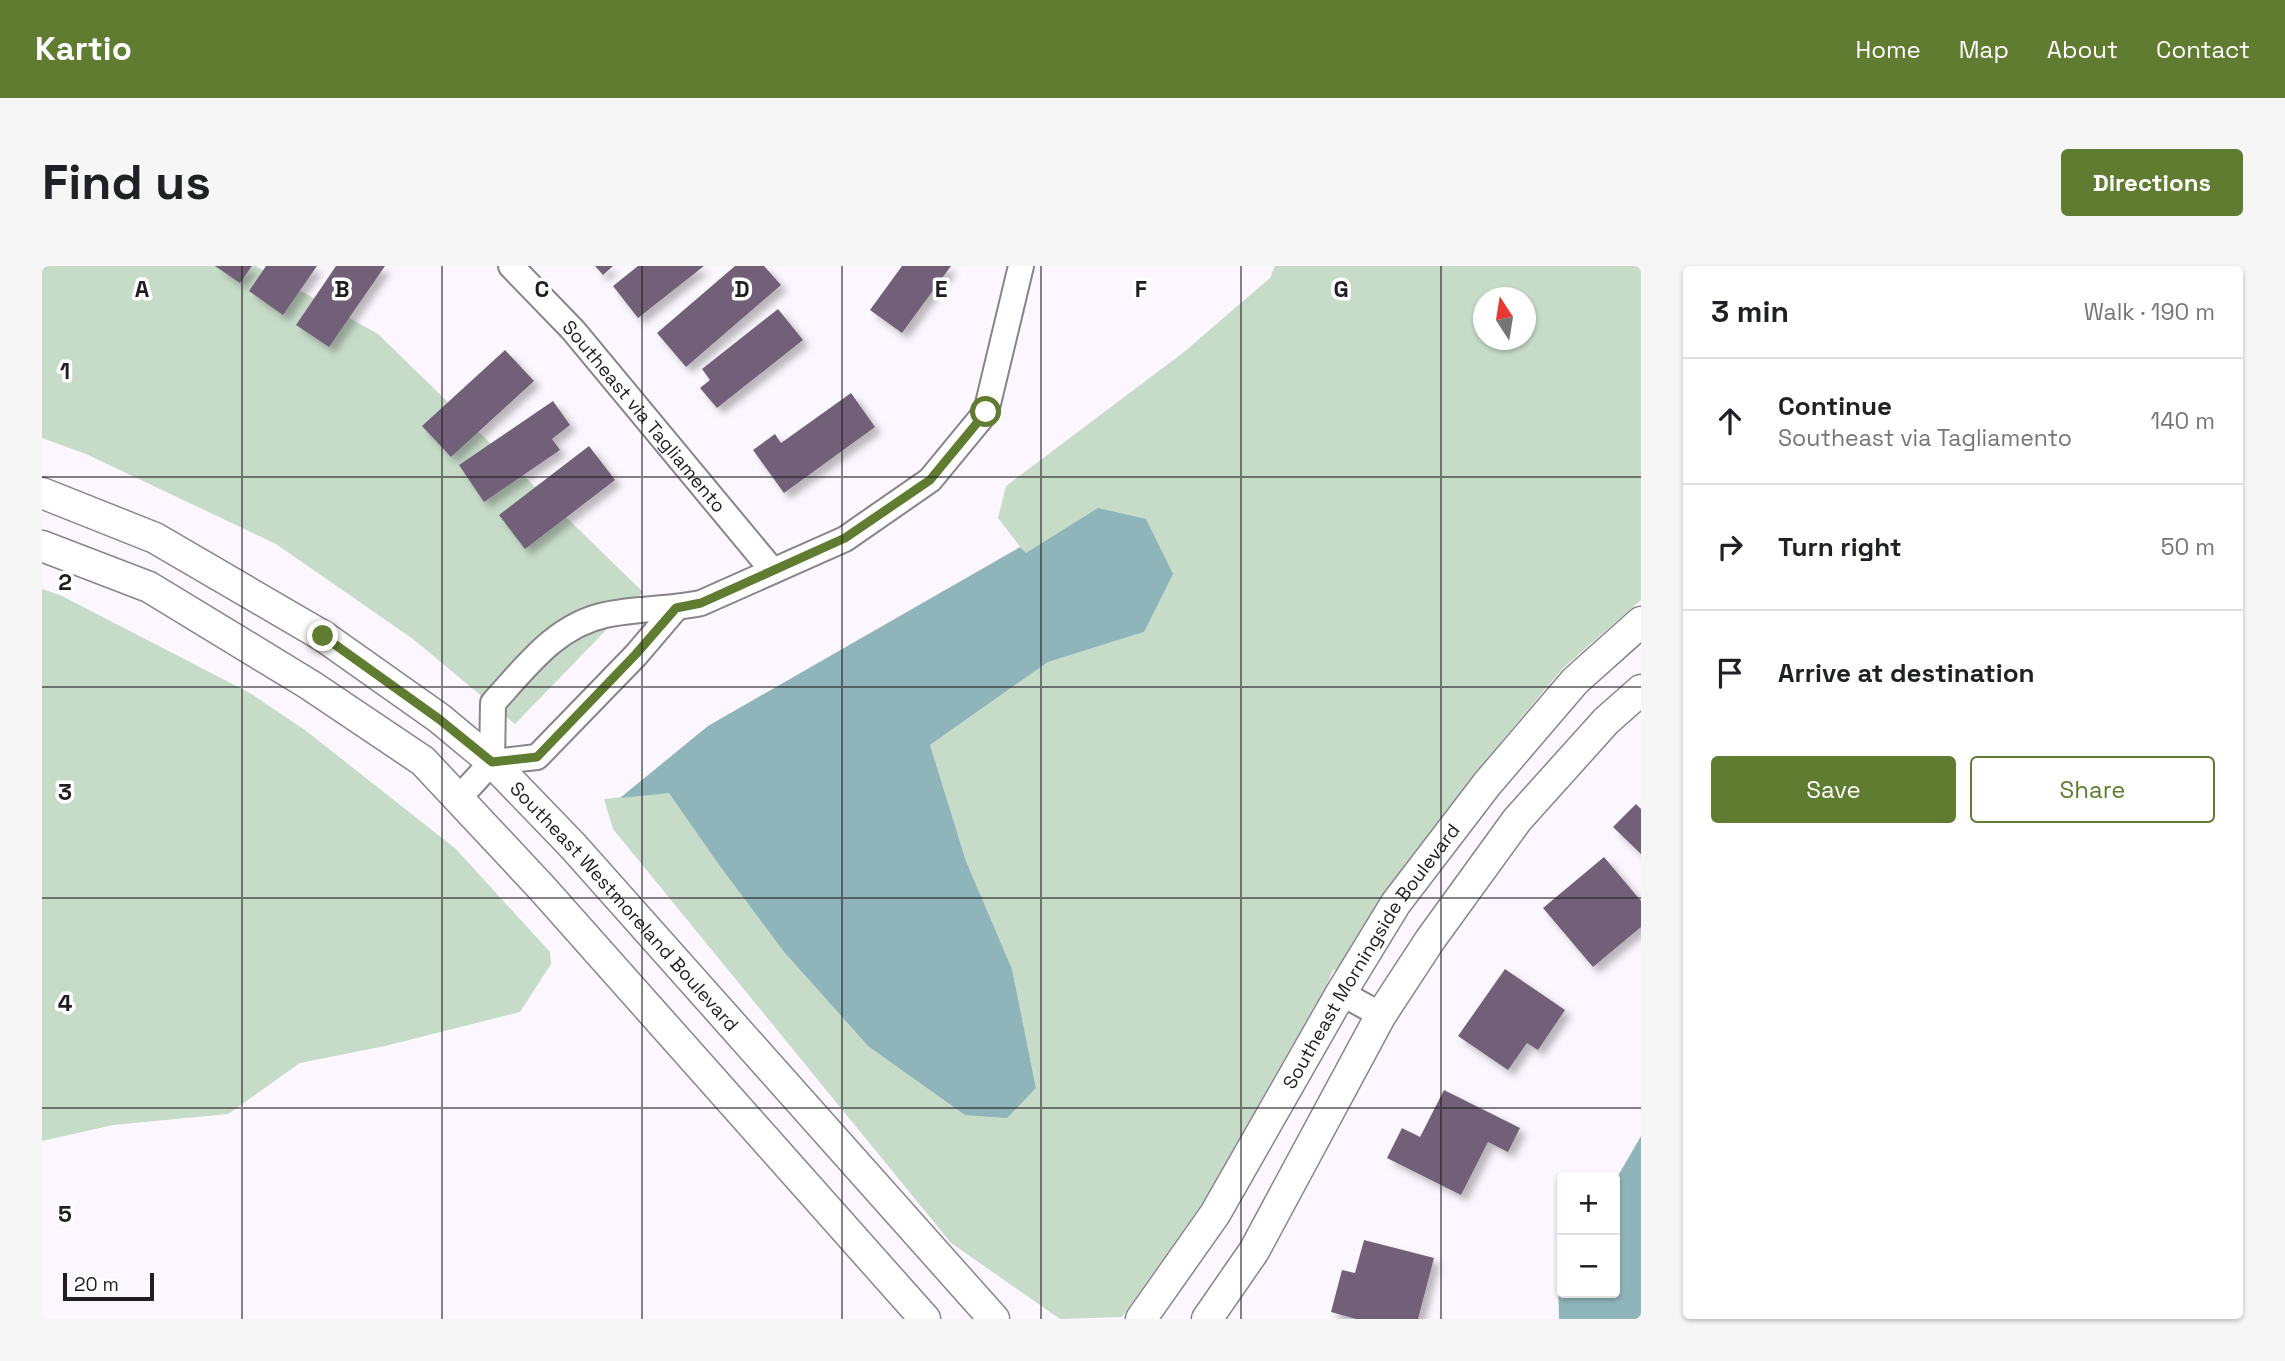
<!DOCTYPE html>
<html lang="en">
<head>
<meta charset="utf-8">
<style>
	body { margin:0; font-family:"Space Grotesk",sans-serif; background:#f6f6f6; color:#202124 }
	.controls { position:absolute; right:21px; bottom:21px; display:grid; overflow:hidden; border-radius:7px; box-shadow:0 2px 5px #0004 }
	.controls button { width:63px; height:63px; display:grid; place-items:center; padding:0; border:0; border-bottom:2px solid #e0e0e0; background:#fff; color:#202124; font:35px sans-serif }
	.compass { position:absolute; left:1431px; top:21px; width:63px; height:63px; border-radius:50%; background:#fff; box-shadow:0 2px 5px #0004; rotate:348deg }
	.scale { position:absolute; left:21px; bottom:18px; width:91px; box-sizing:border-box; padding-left:7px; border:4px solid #211e21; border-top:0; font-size:19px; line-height:24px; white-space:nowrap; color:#211e21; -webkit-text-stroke:5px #fff; paint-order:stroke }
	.stop { position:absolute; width:21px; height:21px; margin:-16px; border:5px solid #5f7c31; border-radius:50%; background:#fff }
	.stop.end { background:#5f7c31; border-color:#fff; box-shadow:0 2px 7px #0008 }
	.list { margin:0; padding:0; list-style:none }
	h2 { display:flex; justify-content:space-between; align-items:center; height:91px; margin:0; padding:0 28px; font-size:30px }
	h2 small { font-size:23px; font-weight:400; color:#757577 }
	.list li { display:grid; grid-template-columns:46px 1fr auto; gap:21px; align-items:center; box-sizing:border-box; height:126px; padding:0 28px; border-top:2px solid #e0e0e0 }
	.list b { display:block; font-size:26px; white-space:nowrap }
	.list p { margin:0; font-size:23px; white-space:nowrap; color:#757577 }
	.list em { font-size:23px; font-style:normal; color:#757577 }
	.actions { display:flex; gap:14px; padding:21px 28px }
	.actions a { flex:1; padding:16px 0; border:2px solid #5f7c31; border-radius:7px; text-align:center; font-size:24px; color:#5f7c31 }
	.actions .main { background:#5f7c31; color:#fff }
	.icon { flex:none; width:38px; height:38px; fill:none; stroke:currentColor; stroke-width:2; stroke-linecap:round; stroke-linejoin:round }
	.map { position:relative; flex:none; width:1599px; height:1053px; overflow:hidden; border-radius:7px }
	header { display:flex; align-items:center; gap:42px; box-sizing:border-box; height:98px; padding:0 35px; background:#5f7c31; color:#fff }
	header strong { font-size:33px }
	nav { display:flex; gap:38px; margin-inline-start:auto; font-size:24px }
	.intro { display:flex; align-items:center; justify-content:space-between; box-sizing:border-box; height:168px; padding:0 42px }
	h1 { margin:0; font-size:49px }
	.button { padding:18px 32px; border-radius:7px; background:#5f7c31; color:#fff; font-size:24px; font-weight:700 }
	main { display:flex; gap:42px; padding:0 42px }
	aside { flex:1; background:#fff; border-radius:7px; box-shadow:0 2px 5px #0004 }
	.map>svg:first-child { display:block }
	.green { fill:#c7dbc9; fill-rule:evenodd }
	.water { fill:#8fb4ba }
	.building { fill:#716178; filter:url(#shadow) }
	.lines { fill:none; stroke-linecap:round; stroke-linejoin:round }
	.minor-casing { stroke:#89848b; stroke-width:28 }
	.tertiary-casing { stroke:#89848b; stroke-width:33 }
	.minor { stroke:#fff; stroke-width:24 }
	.tertiary { stroke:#fff; stroke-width:30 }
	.route { stroke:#5f7c31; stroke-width:9 }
	.grid { fill:none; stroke:#211e21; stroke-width:2; stroke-opacity:0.55 }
	.labels { text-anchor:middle; stroke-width:7; stroke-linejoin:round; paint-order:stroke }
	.street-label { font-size:19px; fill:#211e21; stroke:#fff }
	.grid-label { font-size:23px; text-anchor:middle; font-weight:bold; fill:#211e21; stroke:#fff; stroke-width:7; stroke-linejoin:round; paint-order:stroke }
</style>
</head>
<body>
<header>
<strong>Kartio</strong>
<nav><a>Home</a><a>Map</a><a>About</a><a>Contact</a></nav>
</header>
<div class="intro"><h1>Find us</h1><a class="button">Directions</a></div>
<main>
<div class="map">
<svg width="1599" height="1053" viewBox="0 0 1599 1053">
	<defs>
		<filter id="shadow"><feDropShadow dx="6" dy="6" stdDeviation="3.5" flood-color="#0004"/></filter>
	</defs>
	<rect width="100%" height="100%" fill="#fcf7fe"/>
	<!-- green -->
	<path class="green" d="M0 0H214L336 68 601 326 473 458 371 373 234 278 44 188 0 172Z
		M1233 0H1599V334L1521 402 1433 507 1342 626 1294 704H1291L1285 718 1160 938 1080 1051 1018 1053 909 977 571 563 562 533 627 526 677 599 742 686 826 780 965 851 994 822 970 703 924 595 888 479 1006 396 1102 366 983 287 956 252 964 220 1142 86 1228 12ZM1442 32H1484V74H1442Z
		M0 323 18 329 208 427 263 464 414 583 508 686 509 698 478 746 343 780 258 797 186 848 71 859 0 875Z"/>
	<!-- water -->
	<path class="water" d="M1056 242 1104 253 1131 308 1102 366 1006 396 888 479 924 595 970 703 994 822 965 852 923 849 826 780 742 686 677 599 627 527 578 532 666 460 978 281 984 287Z
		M1599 870V1053H1517L1516 1012 1520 1004V1027H1573V915Z"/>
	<!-- building -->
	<path class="building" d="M173 0H210L198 17Z
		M224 0H275L241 49 207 25Z
		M294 0H343L287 81 254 59Z
		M553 0H571L561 9Z
		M596 0H662L596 52 571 20Z
		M693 0H722L739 19 644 101 615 67Z
		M860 0H909L860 67 828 44Z
		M736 43 761 74 675 142 658 122 668 114 660 103Z
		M463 84 492 115 409 191 380 160Z
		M809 127 833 161 742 227 711 184 733 168 739 177Z
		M511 135 528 159 510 173 518 184 442 236 417 199Z
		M547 180 573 214 483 283 457 249Z
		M1594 538 1599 543V588L1571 561Z
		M1562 591 1599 635V661L1551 701 1501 642Z
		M1463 703 1523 744 1496 784 1485 777 1466 804 1416 770Z
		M1402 824 1478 862 1466 886 1446 876 1419 929 1345 892 1360 862 1378 871Z
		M1322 974 1392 992 1376 1053H1314L1289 1046 1300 1004 1313 1007Z"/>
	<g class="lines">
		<defs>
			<g id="minor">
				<path id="s1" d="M469 0 531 64 731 305"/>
				<path d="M450 496 451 437C484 401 513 360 563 349 594 342 627 344 659 337L803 273 888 214 944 146 979 0"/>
				<path d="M416 533 450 496 495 491 594 389 634 342"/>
				<path d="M1299 727 1339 749"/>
			</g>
			<g id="tertiary">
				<path id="s2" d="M0 227 113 272 281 370 397 452 450 496 531 580 952 1053"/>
				<path d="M0 280 107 321 268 419 381 495 499 621 883 1053"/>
				<path id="s3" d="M1099 1053 1173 948 1299 727 1354 637 1445 518 1533 415 1599 356"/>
				<path d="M1165 1053 1212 985 1339 749 1388 674 1475 554 1564 455 1599 424"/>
			</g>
		</defs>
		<!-- minor casing -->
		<use href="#minor" class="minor-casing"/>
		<!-- tertiary casing -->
		<use href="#tertiary" class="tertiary-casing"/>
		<!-- minor -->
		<use href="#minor" class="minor"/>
		<!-- tertiary -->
		<use href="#tertiary" class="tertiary"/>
	</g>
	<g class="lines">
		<!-- route -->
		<path class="route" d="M281 370 397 453 450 496 495 491 594 388 634 342 659 337 803 272 888 214 944 146"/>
	</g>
	<!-- grid -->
	<path class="grid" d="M200 0V1053M400 0V1053M600 0V1053M800 0V1053M999 0V1053M1199 0V1053M1399 0V1053M0 211H1599M0 421H1599M0 632H1599M0 842H1599"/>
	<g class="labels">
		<!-- street labels -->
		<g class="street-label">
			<text dy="7" stroke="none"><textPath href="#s1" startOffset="201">Southeast via Tagliamento</textPath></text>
			<text dy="7" stroke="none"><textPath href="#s2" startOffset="723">Southeast Westmoreland Boulevard</textPath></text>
			<text dy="7" stroke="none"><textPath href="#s3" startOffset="430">Southeast Morningside Boulevard</textPath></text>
		</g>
	</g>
	<g class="grid-label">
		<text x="100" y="31">A</text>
		<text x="300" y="31">B</text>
		<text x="500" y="31">C</text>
		<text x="700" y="31">D</text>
		<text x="899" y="31">E</text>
		<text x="1099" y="31">F</text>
		<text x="1299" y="31">G</text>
		<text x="23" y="113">1</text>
		<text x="23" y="324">2</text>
		<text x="23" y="534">3</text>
		<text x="23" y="745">4</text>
		<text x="23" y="956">5</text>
	</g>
</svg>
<div class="controls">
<button>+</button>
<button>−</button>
</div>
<svg class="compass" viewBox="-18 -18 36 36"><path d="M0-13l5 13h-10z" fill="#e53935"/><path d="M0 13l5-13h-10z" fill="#757577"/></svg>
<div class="scale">20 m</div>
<div class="stop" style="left:944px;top:146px"></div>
<div class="stop end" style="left:281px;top:370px"></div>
</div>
<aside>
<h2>3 min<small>Walk · 190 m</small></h2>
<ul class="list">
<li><svg class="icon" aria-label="ahead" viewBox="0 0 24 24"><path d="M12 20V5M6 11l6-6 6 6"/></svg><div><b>Continue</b><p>Southeast via Tagliamento</p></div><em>140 m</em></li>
<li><svg class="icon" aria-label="right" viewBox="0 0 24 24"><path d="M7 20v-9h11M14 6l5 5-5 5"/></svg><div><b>Turn right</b></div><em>50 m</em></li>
<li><svg class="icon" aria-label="arrive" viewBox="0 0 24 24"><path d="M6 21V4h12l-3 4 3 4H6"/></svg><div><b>Arrive at destination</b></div></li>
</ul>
<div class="actions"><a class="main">Save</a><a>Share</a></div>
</aside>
</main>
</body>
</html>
